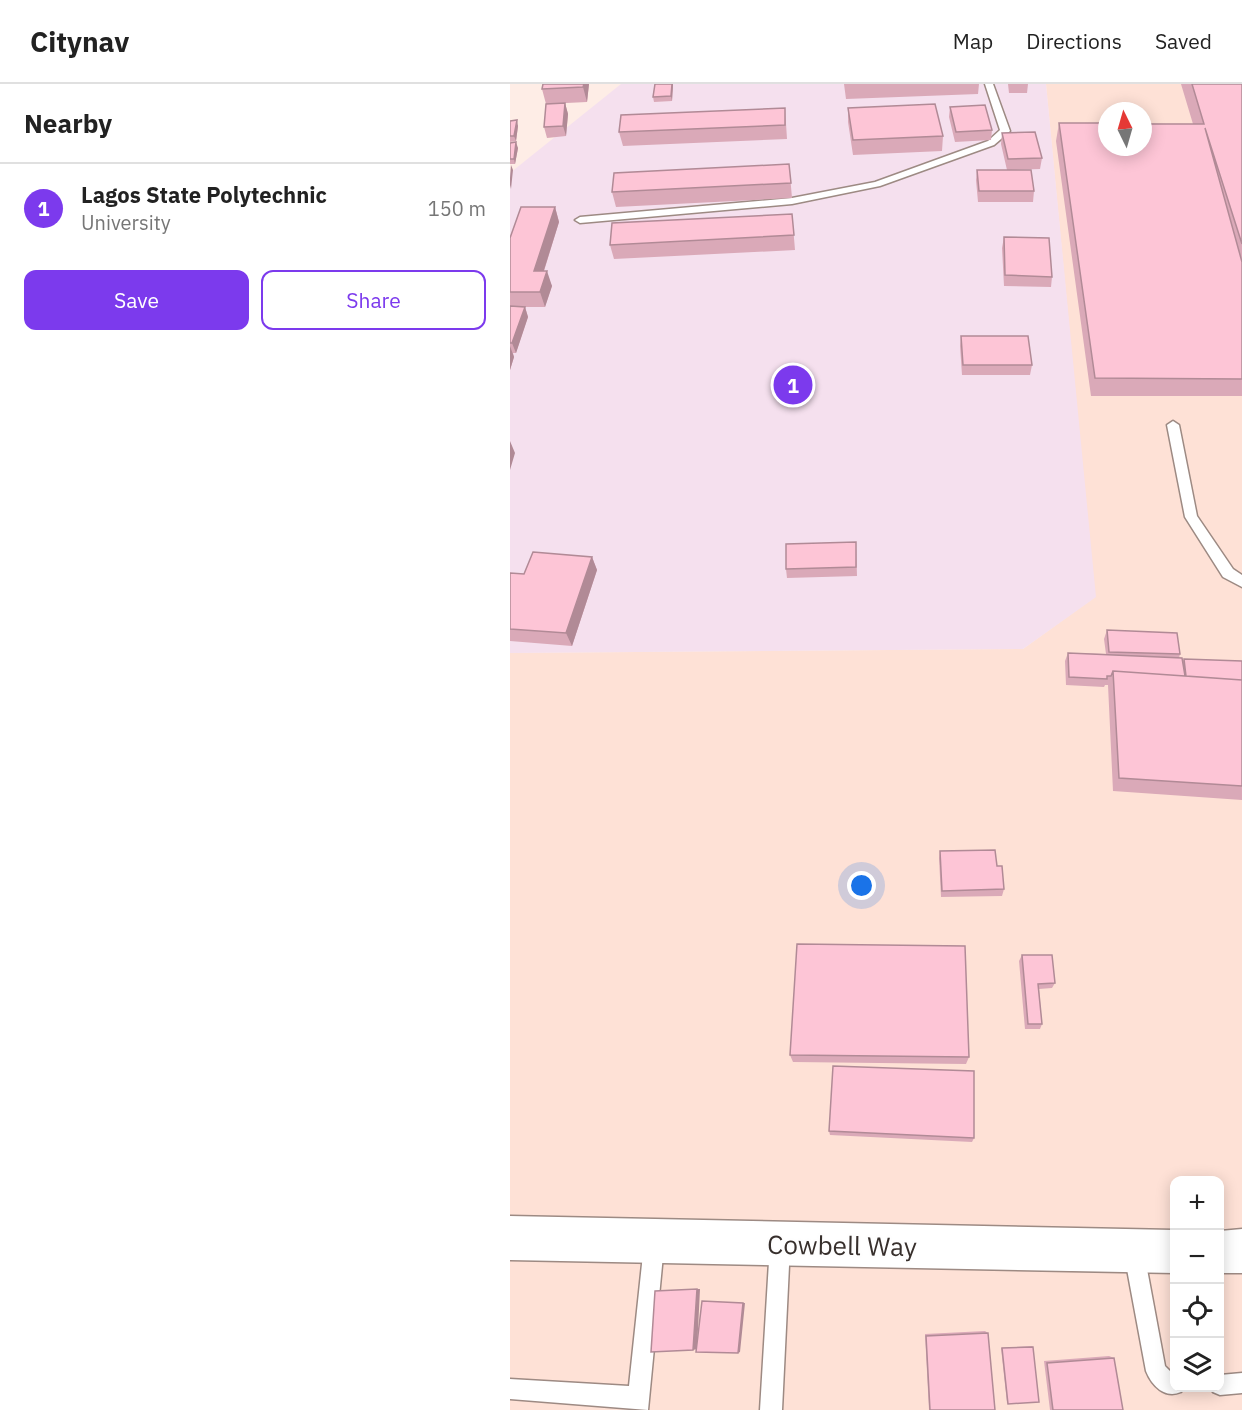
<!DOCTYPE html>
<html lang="en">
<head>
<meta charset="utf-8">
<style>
	body { margin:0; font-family:"IBM Plex Sans",sans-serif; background:#f6f6f6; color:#222 }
	.controls { position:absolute; right:18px; bottom:18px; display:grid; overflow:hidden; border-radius:12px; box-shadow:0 3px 15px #0003 }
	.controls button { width:54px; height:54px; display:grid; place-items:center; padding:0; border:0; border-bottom:2px solid #e0e0e0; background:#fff; color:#222; font:30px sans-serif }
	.compass { position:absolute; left:588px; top:18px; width:54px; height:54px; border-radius:50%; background:#fff; box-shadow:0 3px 15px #0003; rotate:355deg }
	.you { position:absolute; left:352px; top:802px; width:21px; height:21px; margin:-15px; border:4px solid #fff; border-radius:50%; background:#1a73e8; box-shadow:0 0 0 9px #1a73e833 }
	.badge { display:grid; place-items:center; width:39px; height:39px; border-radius:50%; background:#7c3aed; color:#fff; font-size:20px; font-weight:700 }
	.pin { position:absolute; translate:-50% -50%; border:3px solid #fff; box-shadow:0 2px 6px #0006 }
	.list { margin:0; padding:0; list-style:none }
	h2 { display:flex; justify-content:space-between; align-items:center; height:78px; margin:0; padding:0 24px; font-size:26px }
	h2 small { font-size:20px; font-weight:400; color:#767676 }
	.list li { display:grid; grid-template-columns:39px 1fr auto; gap:18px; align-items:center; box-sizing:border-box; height:90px; padding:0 24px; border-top:2px solid #e0e0e0 }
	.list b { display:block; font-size:22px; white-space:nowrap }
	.list p { margin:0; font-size:20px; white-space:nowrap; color:#767676 }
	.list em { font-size:20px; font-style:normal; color:#767676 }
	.actions { display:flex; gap:12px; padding:18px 24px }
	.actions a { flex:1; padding:14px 0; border:2px solid #7c3aed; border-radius:12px; text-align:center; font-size:21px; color:#7c3aed }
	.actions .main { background:#7c3aed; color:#fff }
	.icon { flex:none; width:33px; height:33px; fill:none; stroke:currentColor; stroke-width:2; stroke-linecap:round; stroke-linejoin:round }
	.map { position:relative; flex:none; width:732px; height:1326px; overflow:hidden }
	header { display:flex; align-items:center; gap:36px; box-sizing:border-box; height:84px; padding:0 30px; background:#fff; border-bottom:2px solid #e0e0e0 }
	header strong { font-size:28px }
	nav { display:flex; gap:33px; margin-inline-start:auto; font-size:21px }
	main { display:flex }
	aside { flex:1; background:#fff }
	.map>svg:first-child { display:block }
	.built { fill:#fee1d6; fill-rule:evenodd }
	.education { fill:#f5e0ee }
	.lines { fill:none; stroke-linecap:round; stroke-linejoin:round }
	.lane-casing { stroke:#9d8a83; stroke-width:3 }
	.secondary-casing { stroke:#9d8a83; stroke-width:3 }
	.lane { fill:#fff; fill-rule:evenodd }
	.secondary { fill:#fff; fill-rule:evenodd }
	.wall { fill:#daa9b8 }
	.shaded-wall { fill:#b18a96 }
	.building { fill:#fdc5d6; stroke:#b18a96; stroke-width:1.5 }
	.labels { text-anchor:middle; stroke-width:5; stroke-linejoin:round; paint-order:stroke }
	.near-street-label { font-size:26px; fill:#372f2c; stroke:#fefefe }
</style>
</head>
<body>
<header>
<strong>Citynav</strong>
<nav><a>Map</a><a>Directions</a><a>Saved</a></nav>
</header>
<main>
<aside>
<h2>Nearby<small></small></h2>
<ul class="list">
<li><span class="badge">1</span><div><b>Lagos State Polytechnic</b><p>University</p></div><em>150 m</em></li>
</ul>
<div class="actions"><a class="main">Save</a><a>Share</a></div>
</aside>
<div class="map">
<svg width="732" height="1326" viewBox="0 0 732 1326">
	<rect width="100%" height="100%" fill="#feede6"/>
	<!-- built -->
	<path class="built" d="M536 0H732V1326H0V569L513 565 585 513ZM597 27H633V63H597ZM664 1096H710V1304H664Z"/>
	<!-- education -->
	<path class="education" d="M111 0H536L586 513 513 565 0 569V89Z"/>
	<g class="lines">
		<defs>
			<path id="lane" d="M475 0H483L500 47 498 49 484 61 370 102 282 120 70 139 65 136 70 133 282 114 365 98 478 57 490 46Z
				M663 337 669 341 687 432 723 485 732 491V503L713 493 675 433 657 341Z
				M144 1151 151 1154 154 1161 138 1326 0 1315V1295L119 1302 134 1161 137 1154Z
				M270 1151 277 1154 280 1161 272 1326H250L260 1161 263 1154Z
				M624 1159 631 1162 634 1169 655 1282 664 1291V1304H673L671 1308C655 1315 642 1302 636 1287L614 1169 617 1162Z
				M732 1289V1309L710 1311 703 1308 701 1304H710V1291Z"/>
			<path id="secondary" d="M0 1132 664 1146V1189L0 1176Z
				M732 1145V1189H710V1147Z"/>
		</defs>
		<!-- lane casing -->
		<use href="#lane" class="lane-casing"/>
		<!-- secondary casing -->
		<use href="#secondary" class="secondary-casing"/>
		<!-- lane -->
		<use href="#lane" class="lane"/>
		<!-- secondary -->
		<use href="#secondary" class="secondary"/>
	</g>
	<!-- wall -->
	<path class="wall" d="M79 0 77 18 36 20 32 5Z
		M145 0H163L162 17 144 18 143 13Z
		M334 0H469L468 10 336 15Z
		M498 0H518L517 9H499Z
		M671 0H732V312H581L546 57 549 39 683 40Z
		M55 19 58 30 56 52 37 54 34 43Z
		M440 23 482 46 481 56 445 58 439 33Z
		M275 24 277 55 113 62 109 48Z
		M338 24 433 52 432 67 343 71 338 38Z
		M0 37 8 42 6 57 0 58Z
		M492 49 532 74 530 85 500 86 524 107 523 118H468L466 96 467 86H497L491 60Z
		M0 59 8 64 5 80H0Z
		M279 80 282 114 106 123 102 108Z
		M45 123 49 138 34 187 42 202 35 223H15L18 233 6 269H3L4 273 0 286V154Z
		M282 130 285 166 104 175 100 161Z
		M494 153 542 193 541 203 494 202 492 164Z
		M451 252 522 281 520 291H452L450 262Z
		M346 458 347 492 277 494 276 485Z
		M82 473 87 486 62 562 0 557V489L14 490Z
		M597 546 670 570 669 574 673 577 674 575 732 577V716L603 707 598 601H595L594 603 556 601 555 577 558 569 596 570 594 555Z
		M430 767 487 782 494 805 492 812 431 813 429 774Z
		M512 871 545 899 542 904 529 905 532 940 530 945H515L509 877Z
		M280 971 459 973 456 980 283 978Z
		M319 1047 464 1054 462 1058 320 1051Z
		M475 1247 478 1249 485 1326H419L415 1250Z
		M522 1262 523 1263 498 1320 497 1319 491 1264Z
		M599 1272 604 1274 613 1326H540L534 1277Z"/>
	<!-- shaded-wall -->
	<path class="shaded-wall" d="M74 0H79L77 18 73 3Z
		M162 0H163L162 17 161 12Z
		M55 19 58 30 56 52 53 42Z
		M7 36 8 42 6 57 4 52Z
		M6 58 8 64 5 80 4 75Z
		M1 81 3 86 1 105 0 101V94Z
		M45 123 49 138 29 202 24 187Z
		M37 187 42 202 35 223 30 208Z
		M15 223 18 233 6 269 2 259Z
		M0 262 4 273 0 286Z
		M0 357 5 369 0 386Z
		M82 473 87 486 62 562 56 549Z
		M187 1205H190L187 1265 183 1266Z
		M233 1219H235L230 1268 228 1269Z"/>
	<!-- building -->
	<path class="building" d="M33 0H74L73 3 32 5Z
		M145 0H162L161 12 143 13Z
		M682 0H732V160L695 44 732 178V295L585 294 549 39H597V63H633V40H694Z
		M55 19 53 42 34 43 36 20Z
		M425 20 433 52 343 56 338 24Z
		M475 21 482 46 446 48 440 23Z
		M275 24V41L109 48 111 31Z
		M7 36 4 52H0V37Z
		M525 48 532 74 498 75 492 49Z
		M6 58 4 75H0V59Z
		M279 80 281 99 102 108 104 89Z
		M467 86H521L524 107H469Z
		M11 123H45L24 187H37L30 208H0V154Z
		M282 130 284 151 100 161 102 139Z
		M494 153 539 154 542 193 495 191Z
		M0 222 15 223 2 259H0Z
		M451 252H518L522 281H453Z
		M346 458V483L276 485V460Z
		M23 468 82 473 56 549 0 545V489L14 490Z
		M597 546 667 549 670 570 599 568Z
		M558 569 672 574 675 592 603 587 601 592H597V595L559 593Z
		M674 575 732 577V596L676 592Z
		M603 587 732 596V702L609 694Z
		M485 766 487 782H492L494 805 432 807 430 767Z
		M287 860 455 862 459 973 280 971Z
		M512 871H542L545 899 528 900 532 940H518Z
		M323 982 464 987V1054L319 1047Z
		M187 1205 183 1266 141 1268 145 1207Z
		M192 1217 233 1219 228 1269 186 1268Z
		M478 1249 485 1326H420L416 1252Z
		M523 1263 529 1318 498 1320 492 1264Z
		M604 1274 613 1326H543L537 1279Z"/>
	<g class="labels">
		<!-- near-street labels -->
		<g class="near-street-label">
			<text transform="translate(332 1162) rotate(1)" y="9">Cowbell Way</text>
		</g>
	</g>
</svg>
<div class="controls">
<button>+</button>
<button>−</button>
<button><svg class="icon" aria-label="locate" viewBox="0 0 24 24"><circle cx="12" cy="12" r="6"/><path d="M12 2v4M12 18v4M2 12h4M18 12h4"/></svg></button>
<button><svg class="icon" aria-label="layers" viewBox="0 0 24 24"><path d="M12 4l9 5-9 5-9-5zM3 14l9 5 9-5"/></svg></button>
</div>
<svg class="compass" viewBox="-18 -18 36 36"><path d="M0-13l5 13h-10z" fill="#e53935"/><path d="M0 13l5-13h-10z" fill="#767676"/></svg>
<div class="you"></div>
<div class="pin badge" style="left:283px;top:301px">1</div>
</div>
</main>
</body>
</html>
